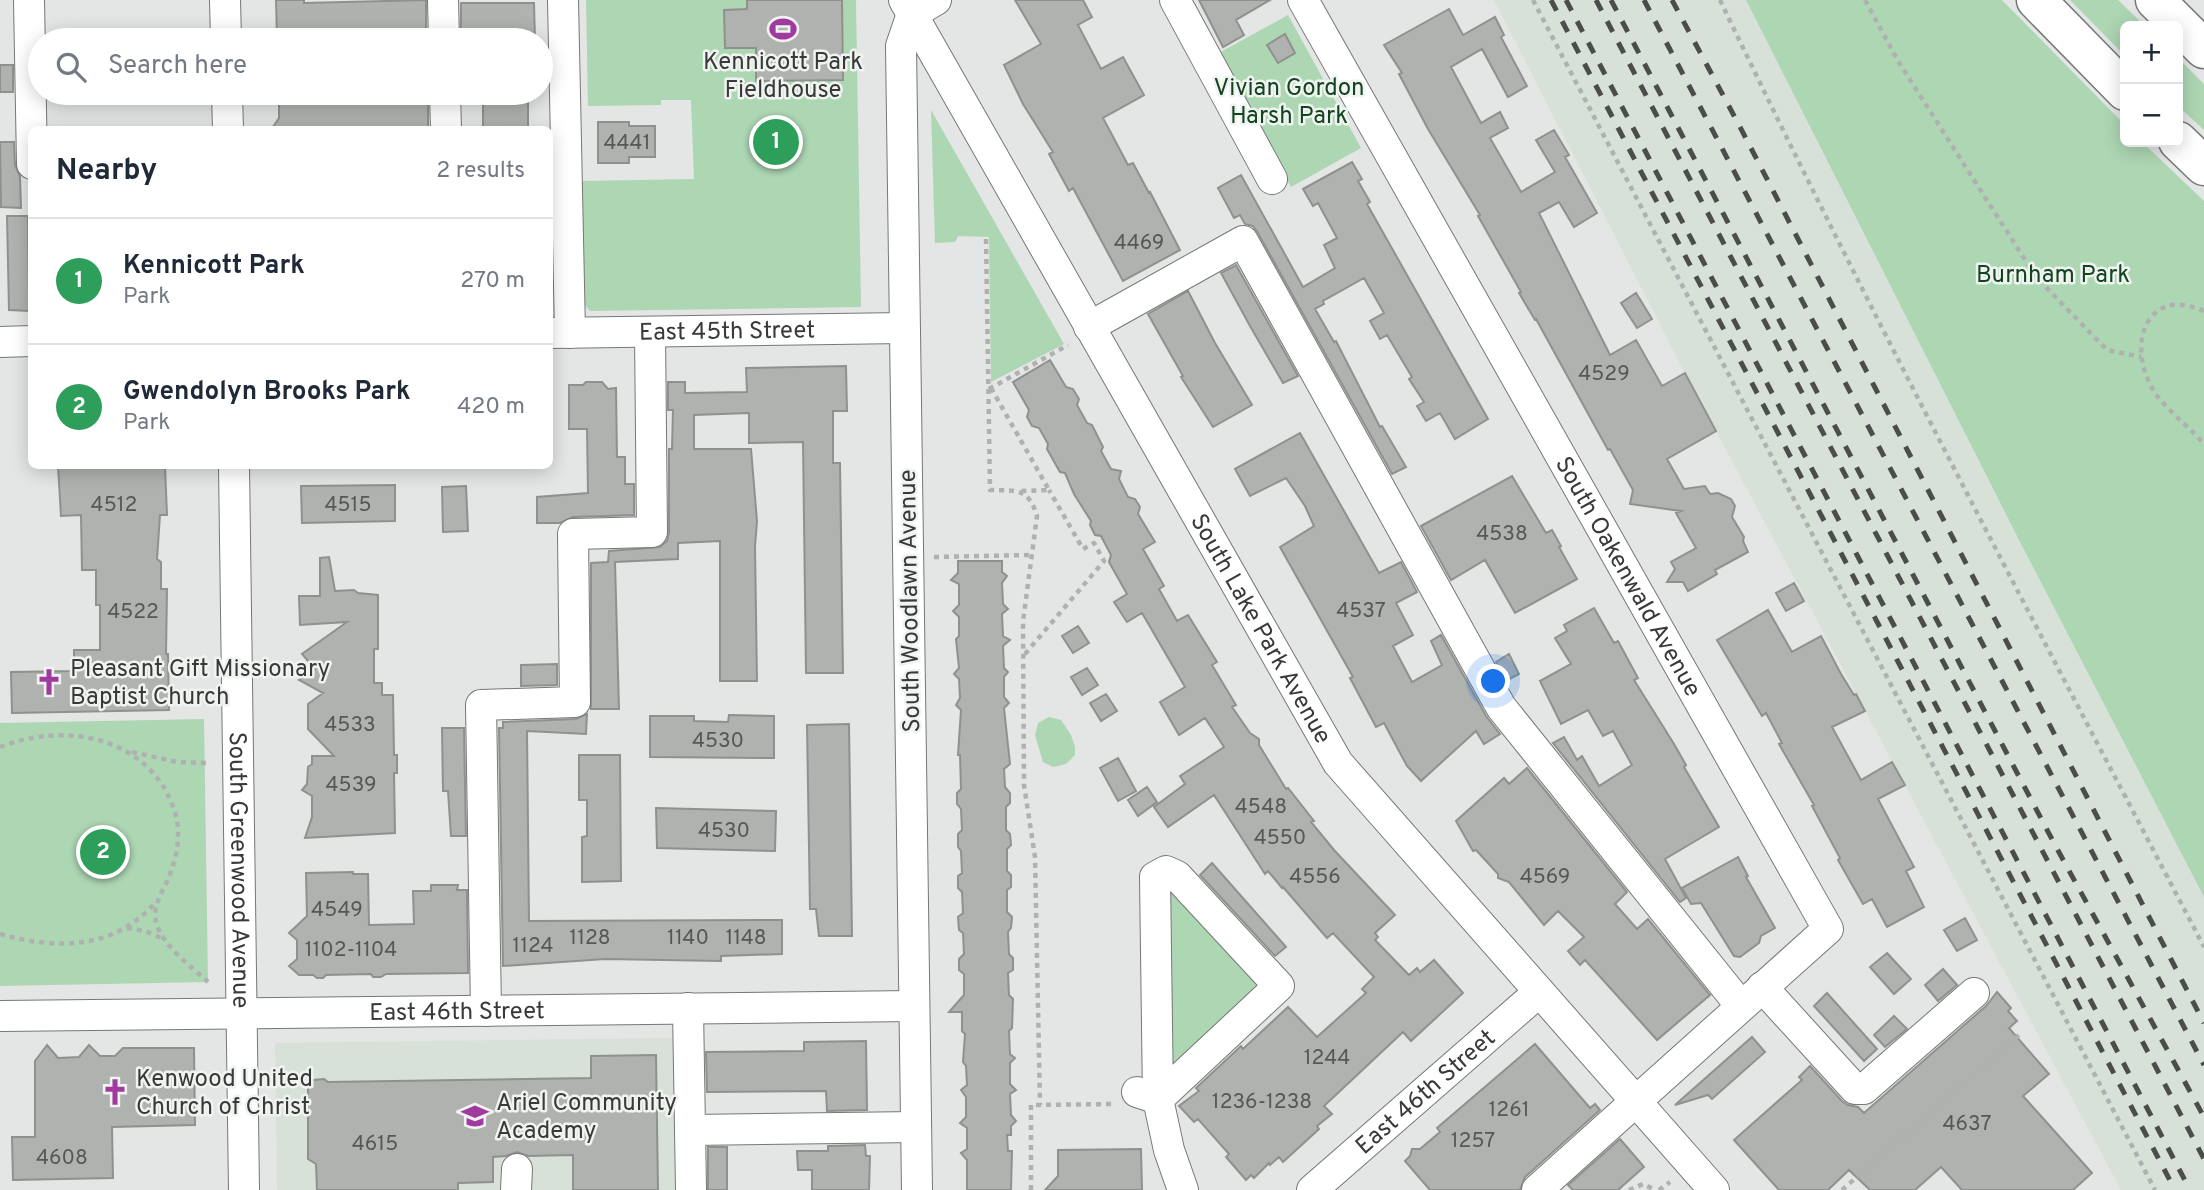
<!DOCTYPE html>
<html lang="en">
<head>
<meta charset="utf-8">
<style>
	body { margin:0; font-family:Overpass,sans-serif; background:#f6f6f7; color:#1f2937 }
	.controls { position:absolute; right:21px; top:21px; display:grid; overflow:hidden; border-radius:10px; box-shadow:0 4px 18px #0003 }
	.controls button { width:63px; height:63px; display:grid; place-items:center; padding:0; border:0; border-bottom:2px solid #e0e1e3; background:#fff; color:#1f2937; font:35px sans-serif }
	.you { position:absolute; left:1494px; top:682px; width:24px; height:24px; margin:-18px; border:5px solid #fff; border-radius:50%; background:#1a73e8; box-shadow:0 0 0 10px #1a73e833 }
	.badge { display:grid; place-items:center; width:46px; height:46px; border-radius:50%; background:#0b8043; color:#fff; font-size:23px; font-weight:700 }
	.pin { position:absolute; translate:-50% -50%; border:4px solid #fff; box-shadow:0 2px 7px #0006 }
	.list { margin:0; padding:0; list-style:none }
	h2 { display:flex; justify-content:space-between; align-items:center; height:91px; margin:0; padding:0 28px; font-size:30px }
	h2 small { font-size:23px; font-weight:400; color:#747a83 }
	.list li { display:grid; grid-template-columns:46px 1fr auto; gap:21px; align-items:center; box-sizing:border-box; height:126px; padding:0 28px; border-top:2px solid #e0e1e3 }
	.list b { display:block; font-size:26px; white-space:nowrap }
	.list p { margin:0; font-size:23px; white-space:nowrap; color:#747a83 }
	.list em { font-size:23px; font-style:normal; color:#747a83 }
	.icon { flex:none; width:38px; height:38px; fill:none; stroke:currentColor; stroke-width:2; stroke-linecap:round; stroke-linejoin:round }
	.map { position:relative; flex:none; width:2204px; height:1190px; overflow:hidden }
	.search { position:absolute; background:#fff; box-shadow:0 4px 18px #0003; left:28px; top:28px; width:525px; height:77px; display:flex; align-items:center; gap:18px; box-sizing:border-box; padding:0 24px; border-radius:38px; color:#747a83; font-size:26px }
	.panel { position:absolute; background:#fff; box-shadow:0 4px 18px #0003; left:28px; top:126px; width:525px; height:343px; border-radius:10px }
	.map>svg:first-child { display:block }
	.built { fill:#d7e1d8 }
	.green { fill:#add6b3 }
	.building { fill:#afb2af; stroke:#8e918e; stroke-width:2 }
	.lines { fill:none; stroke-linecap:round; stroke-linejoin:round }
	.minor-casing { stroke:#757875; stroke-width:32 }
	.highway-casing { stroke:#757875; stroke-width:41 }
	.path { stroke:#afb1b0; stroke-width:4.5; stroke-dasharray:5 5; stroke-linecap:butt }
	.minor { stroke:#fff; stroke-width:30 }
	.highway { stroke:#fff; stroke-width:38 }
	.rail { stroke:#4b4d4b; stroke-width:5; stroke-dasharray:12 12; stroke-linecap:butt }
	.labels { text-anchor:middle; stroke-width:5; stroke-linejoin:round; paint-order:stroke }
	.number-label { font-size:21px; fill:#565756 }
	.poi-label { font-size:24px; fill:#383938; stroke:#f0f4f1; text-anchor:start }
	.park-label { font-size:24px; fill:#12441f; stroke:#f0f4f1 }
	.street-label { font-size:24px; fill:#383938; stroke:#f0f4f1 }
</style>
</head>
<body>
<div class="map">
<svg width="2204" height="1190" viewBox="0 0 2204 1190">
	<rect width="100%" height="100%" fill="#e3e6e4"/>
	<!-- built -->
	<path class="built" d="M1494 0H1746L2019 540 2204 897V1190H2121L1685 373Z
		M673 1038 675 1190H277L275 1043Z"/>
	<!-- green -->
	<path class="green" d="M586 0H856L861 307 590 311 585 305 582 181 694 179 691 100H661V105L588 106Z
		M1746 0H2002L2125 125V142H2142L2204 201V897L2019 540Z
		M2070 0H2118L2145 26H2125V56Z
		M1288 15 1361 148 1291 187 1217 54Z
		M2178 58 2204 84V130L2178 106Z
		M931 110 1064 344 991 382 989 237 958 236 955 242 935 243Z
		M1049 717 1061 720 1071 735 1075 747V755L1066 764 1053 767 1043 762 1035 735 1038 723Z
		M204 719 208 982 0 986V723Z
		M1177 888 1270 989 1168 1076 1165 893Z"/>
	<!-- building -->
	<path class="building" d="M276 0H304V3L426 0V40H277Z
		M747 0H842L843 80 756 81V48H725L724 10 747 9Z
		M1015 0H1083L1092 17 1078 25 1101 69 1123 57 1144 95 1103 118 1128 165 1133 163 1149 193 1150 192 1180 250 1123 281 1073 188 1069 191 1049 154 1053 152 1023 104 1004 65 1041 44Z
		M1199 0H1270L1236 20 1244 35 1223 47Z
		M461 3H534L535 40H461Z
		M1449 9 1463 35 1495 17 1504 35 1501 37 1527 86 1508 97 1482 49 1451 67 1481 123 1500 112 1508 128 1490 138 1521 192 1555 172 1536 140 1554 130 1569 155 1565 157 1597 213 1574 227 1559 202 1539 213 1610 355 1636 340 1662 386 1685 373 1716 431 1667 459 1684 489 1705 486 1710 494 1718 493 1731 499 1735 506 1732 517 1744 537 1743 541 1748 552 1715 570 1717 574 1688 591 1683 582H1667L1675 569 1671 562 1696 548 1676 513 1681 511 1630 504 1633 490 1610 449 1608 450 1536 319 1535 320 1519 293 1521 292 1478 216 1480 215 1428 129 1399 74 1402 73 1384 45Z
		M1285 34 1295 53 1278 63 1267 45Z
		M0 65H13V92H0Z
		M279 93H428V130H271L279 118Z
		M483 93H528V130H483Z
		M598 122H629V126H655V157H629V163H598Z
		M0 142H14L15 165 20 176 21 208 1 207Z
		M1352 162 1362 179 1358 181 1370 202 1367 204 1488 419 1455 439 1440 413 1426 421 1417 406 1424 402 1409 379 1412 377 1387 335 1380 339 1370 321 1384 313 1364 278 1323 301 1324 304 1315 309 1334 342 1336 341 1380 427 1382 426 1406 467 1392 474 1258 233 1253 226 1245 224 1240 215 1234 218 1218 188 1241 175 1303 287 1335 268 1324 245 1337 238 1318 203 1313 206 1303 189Z
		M7 216H28L29 311 9 310Z
		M1236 265 1298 376 1283 383 1250 326 1221 273Z
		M1188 291 1215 343 1252 405 1213 427 1181 377 1183 376 1148 314Z
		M1636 293 1652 319 1637 328 1621 303Z
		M1050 360 1066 387 1073 389 1079 399 1077 405 1087 423 1092 425 1103 447 1101 451 1111 469 1121 471 1119 479 1128 497 1135 499 1140 507 1138 514 1155 542 1143 549 1164 586 1159 589 1177 621 1188 615 1217 662 1212 665 1236 705 1232 707 1250 733 1259 739V745L1286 789 1288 788 1314 821 1311 822 1334 850 1395 915 1375 933 1378 937 1375 940 1409 975 1417 968 1420 972 1434 960 1463 993 1411 1041 1403 1032 1324 1106 1332 1114 1317 1126 1319 1129 1283 1162 1279 1157 1270 1165 1269 1163 1254 1178 1251 1175 1246 1180 1226 1157 1229 1154 1198 1119 1194 1122 1179 1106 1199 1091 1196 1088 1241 1046 1243 1049 1288 1007 1317 1037 1366 993 1362 989 1374 977 1333 933 1327 938 1283 887 1282 888 1268 871 1265 874 1214 795 1168 827 1154 807 1185 784 1180 776 1224 747 1205 718 1179 735 1160 702 1185 687 1142 613 1127 622 1114 602 1127 594 1109 562 1111 555 1101 536 1095 535 1090 525 1091 521 1074 494 1065 473 1060 472 1047 449 1048 444 1039 428 1032 426 1027 417 1029 410 1013 382Z
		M846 366 847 411H833V463H840L843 673H806L803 442 749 443V413L694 415V449H751L757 521 755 547 757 681H720V541L678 543V559L615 562 619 709H591V563L608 562 609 551 660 547 667 541 669 533V449H672L673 410H668V382H685V393L747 392 746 368Z
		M586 382H602L608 389 616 388 617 457H625V484H634V515L573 517 560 523H537V497L588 493 587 429H569V385H583Z
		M1300 433 1379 573 1401 562 1417 592 1396 603 1413 635 1393 646 1412 682 1442 665 1431 641 1441 635 1486 716 1500 734 1484 744 1476 731 1421 781 1407 766 1384 723 1376 727 1350 678 1353 677 1280 547 1314 526 1305 506 1286 478 1250 496 1235 469Z
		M58 466H165L167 515H160L157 559 161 562V589H167L166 654H168L169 710 12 713 11 672 74 671V650H100V605H96V570H82L81 515 61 516Z
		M1512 476 1546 533 1552 530 1561 546 1559 547 1577 579 1515 613 1485 560 1451 580 1421 526Z
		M395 485V521L302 523 301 486Z
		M466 486 468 531 443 532 442 487Z
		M329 557 335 591 354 590 358 593 378 595V649H374V683H382V695H393L394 755H397V773H394L395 833 305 838 312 817V796L302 790 307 784 308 767 312 764V756H334L308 729V704L323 693 299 680 315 669 302 654 347 622 300 625 299 596H320V558Z
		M958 561H1002V572L1007 576 1002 583 1003 604 1008 609 1002 614 1003 636 1010 640 1003 646 1004 668 1008 672 1004 677V697L1009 703 1004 708 1010 764 1004 769 1005 787 1010 793V803L1006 807V830L1010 834 1011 845 1007 849V871L1011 875V887L1007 890V912L1012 917 1011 928 1008 932 1009 954 1013 958V970L1008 973 1009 995 1013 999 1012 1028 1009 1031 1010 1054 1015 1058 1010 1063V1084L1016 1090 1010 1094 1011 1115 1016 1121 1011 1126V1135H1007L1008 1151H1012L1011 1190H967V1160L961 1153 967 1149V1128L960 1123 966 1117V1097L961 1090 967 1085 966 1066 963 1062 965 1034 962 1031V1012H949L964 995V974L959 970V959L964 954 963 933 959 930 958 917 963 913 962 892 958 888V876L962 873 961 851 958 847V834L962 830 961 809 957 804V793L961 789 960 755H958L961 710 956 705 960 698 959 679 954 674 959 668 956 639 959 636V617L953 611 959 605V584L951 580 958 573Z
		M1794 583 1804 601 1786 611 1776 593Z
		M1594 608 1614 643 1618 641 1638 678 1634 680 1674 744 1686 765 1684 767 1719 827 1665 859 1686 898 1680 902 1553 743 1564 737 1577 760 1582 756 1599 786 1632 765 1613 731 1603 736 1588 710 1561 724 1540 681 1571 664 1555 638 1567 631 1564 625Z
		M1768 610 1792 652 1821 636 1841 674 1854 695 1856 694 1865 711 1832 727 1861 780 1892 762 1905 785 1878 799 1914 867 1906 871 1924 907 1887 927 1872 899 1863 904 1838 860 1840 858 1812 806 1814 805 1779 744 1782 743 1766 713 1762 716 1717 640Z
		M1078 626 1089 643 1073 653 1062 636Z
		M1509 654 1519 674 1506 681 1496 662Z
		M557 664V685L521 686V665Z
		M1087 668 1098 685 1082 695 1071 677Z
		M1106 694 1117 711 1101 721 1090 703Z
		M587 714 586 734 527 731 529 921 782 920V954L721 956V961L605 959 503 966 499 728H503V722L576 719Z
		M729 715 774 716V758L650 757V716H694V721L728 722Z
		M849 724 852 936H819L816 909H810L807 725Z
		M442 728H464L466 836H451L448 791H443Z
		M579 755H620L621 881 582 882V837L587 836V800H579Z
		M1118 758 1136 791 1118 801 1100 768Z
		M1527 768 1627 892 1615 904 1637 929 1648 919 1710 995 1657 1040 1585 960 1580 965 1568 951 1584 937 1558 911 1544 925 1509 882 1498 878V874L1476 850 1473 851 1456 821 1504 778 1509 784Z
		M1147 787 1157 802 1138 816 1128 800Z
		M656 808 776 811 775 851 657 848Z
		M1738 857 1748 876 1746 877 1775 928 1761 936 1759 943 1740 957 1734 956 1701 903 1691 904 1682 888Z
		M1212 863 1286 947 1275 956 1200 875Z
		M353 872V874H368L369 925 414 924 413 891H431V885H458L457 890H467L468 973 386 974 381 977H373L371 974 326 975 323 978H317L313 975H299L289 966 297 959V940L289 933 307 916 306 873Z
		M1965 918 1977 940 1957 951 1944 930Z
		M1887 953 1911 979 1894 994 1870 967Z
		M1943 969 1957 985 1938 1001 1925 985Z
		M1997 992 2011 1008 2008 1011 2017 1021 2009 1028 2049 1074 2023 1096 2092 1173 2073 1190H1962L1941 1167 1915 1190H1870L1849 1170 1828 1190H1779L1734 1140 1802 1080 1799 1077 1810 1066 1842 1101 1848 1105 1858 1107 1864 1113 1986 1006Z
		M1827 993 1877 1049 1864 1061 1814 1006Z
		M1894 1016 1907 1029 1885 1047 1874 1035Z
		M1752 1037 1765 1052 1712 1099 1708 1095 1675 1105Z
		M866 1041 867 1110 827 1111 826 1091 707 1092 706 1052 804 1051V1042Z
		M1535 1044 1590 1108 1595 1104 1600 1110 1525 1177 1520 1190H1430L1405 1161 1410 1156 1412 1149H1420L1440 1132 1437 1128Z
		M47 1045 58 1058 79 1057 89 1045 100 1056H115L123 1048H194L195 1125 112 1127 113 1178 13 1180 12 1137H35V1061Z
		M656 1055 658 1190H573V1155L528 1156 517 1152 506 1156 493 1157V1182L458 1183V1190H317L316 1164 308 1159V1084L313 1080 324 1079 328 1082 591 1078V1056Z
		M1620 1139 1644 1167 1618 1190H1573L1568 1185Z
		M865 1145 866 1156H870L869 1190H812V1170H798L797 1151H828V1146Z
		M708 1147H727V1190H708Z
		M1141 1149 1142 1190H1045L1058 1176V1150Z"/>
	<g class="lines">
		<defs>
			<g id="minor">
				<path d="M29 0 32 164"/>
				<path d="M225 0 226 40"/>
				<path d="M443 0 444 40"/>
				<path d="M563 0 570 333"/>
				<path id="s1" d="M904 0 1338 763 1714 1190"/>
				<path d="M1175 0 1272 179"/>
				<path id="s2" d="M1303 0 1828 929 1537 1190"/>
				<path d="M227 93 228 130"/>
				<path d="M445 93 446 130"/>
				<path d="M1089 327 1243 241 1501 707 1741 1006"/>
				<path id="s3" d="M550 333 904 328"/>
				<path d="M0 342 32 341"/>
				<path id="s4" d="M234 466 244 1190"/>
				<path d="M1762 987 1855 1089H1864L1974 993"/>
				<path d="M688 1008 691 1190"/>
				<path d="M486 1011 481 705 575 702 573 534 652 532 650 332"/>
				<path id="s5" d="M0 1016 914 1006"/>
				<path d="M1137 1092 1158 1099 1279 986 1177 876 1166 871 1155 877 1158 1099 1169 1150 1183 1190"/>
				<path d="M690 1130 916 1127"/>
				<path d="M516 1190 517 1169"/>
				<path d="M917 1190 901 46 912 14 936 0"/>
				<path id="s6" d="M1312 1190 1539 992"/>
			</g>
			<path id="highway" d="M2036 0 2125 91
				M2155 0 2204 49
				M2178 141 2204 166"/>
		</defs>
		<!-- minor casing -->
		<use href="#minor" class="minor-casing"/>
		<!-- highway casing -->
		<use href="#highway" class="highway-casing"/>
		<!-- path -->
		<path class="path" d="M1533 0 2155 1190
			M1720 0C1873 320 2040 633 2204 947
			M1865 0 1898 61 2036 277 2107 350 2141 357
			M986 239 990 490C1017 491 1028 487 1037 516L1023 621 1024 785 1035 857 1040 1105
			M2204 311C2186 304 2168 300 2153 315 2133 337 2141 375 2158 397 2172 414 2190 428 2204 444
			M991 388 1049 490 1021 491
			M989 389 1068 345
			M934 557 1030 555
			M1025 654 1104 561 1094 543 1083 549 1049 490
			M0 747C56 725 128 732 163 786 172 801 179 818 178 836 178 850 174 864 169 877 163 892 152 905 156 922 162 946 191 966 208 982
			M132 752 177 762 206 763
			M127 928 145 931 164 939
			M0 934C57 950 114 950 156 902
			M1031 1190V1105L1116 1104
			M1629 1190 1643 1184 1655 1190
			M1659 1190 1670 1182
			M1842 1190 2019 1035"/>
		<!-- minor -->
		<use href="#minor" class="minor"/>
		<!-- highway -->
		<use href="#highway" class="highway"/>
		<!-- rail -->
		<path class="rail" d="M1551 0 2175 1190
			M1566 0 2190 1190
			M1596 0 2204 1159
			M1611 0 2055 845 2204 1117
			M1644 0 2204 1065
			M1672 0 1739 125 2204 1023"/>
	</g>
	<!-- icons -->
	<defs>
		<symbol id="stadium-bare" viewBox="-9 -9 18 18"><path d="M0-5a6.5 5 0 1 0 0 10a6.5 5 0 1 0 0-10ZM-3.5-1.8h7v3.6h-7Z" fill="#a13a9e" stroke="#f0f4f1" stroke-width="2.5" paint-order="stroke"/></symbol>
		<symbol id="church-bare" viewBox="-9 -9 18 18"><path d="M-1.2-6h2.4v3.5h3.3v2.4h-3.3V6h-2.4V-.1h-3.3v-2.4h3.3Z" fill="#a13a9e" stroke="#f0f4f1" stroke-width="2.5" paint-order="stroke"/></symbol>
		<symbol id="school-bare" viewBox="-9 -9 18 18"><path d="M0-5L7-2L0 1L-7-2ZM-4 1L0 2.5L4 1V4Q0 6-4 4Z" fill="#a13a9e" stroke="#f0f4f1" stroke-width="2.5" paint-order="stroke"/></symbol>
	</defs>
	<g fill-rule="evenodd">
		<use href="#stadium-bare" x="764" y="10" width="38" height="38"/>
		<use href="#church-bare" x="30" y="663" width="38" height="38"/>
		<use href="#church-bare" x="96" y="1073" width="38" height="38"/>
		<use href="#school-bare" x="456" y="1097" width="38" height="38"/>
	</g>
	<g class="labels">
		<!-- number labels -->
		<g class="number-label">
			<text x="627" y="149">4441</text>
			<text x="1139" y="249">4469</text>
			<text x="1604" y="380">4529</text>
			<text x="114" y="511">4512</text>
			<text x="348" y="511">4515</text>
			<text x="1502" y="540">4538</text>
			<text x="1361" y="617">4537</text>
			<text x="133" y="618">4522</text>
			<text x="350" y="731">4533</text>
			<text x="718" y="747">4530</text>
			<text x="351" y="791">4539</text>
			<text x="1261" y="813">4548</text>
			<text x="724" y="837">4530</text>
			<text x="1280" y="844">4550</text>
			<text x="1315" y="883">4556</text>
			<text x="1545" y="883">4569</text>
			<text x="337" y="916">4549</text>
			<text x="590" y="944">1128</text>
			<text x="688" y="944">1140</text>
			<text x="746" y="944">1148</text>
			<text x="533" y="952">1124</text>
			<text x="351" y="956">1102-1104</text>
			<text x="1327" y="1064">1244</text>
			<text x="1262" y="1108">1236-1238</text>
			<text x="1509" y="1116">1261</text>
			<text x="1967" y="1130">4637</text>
			<text x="1473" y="1147">1257</text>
			<text x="375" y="1150">4615</text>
			<text x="62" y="1164">4608</text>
		</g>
		<!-- poi labels -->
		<g class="poi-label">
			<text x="783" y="69" text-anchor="middle">Kennicott Park<tspan x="783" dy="28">Fieldhouse</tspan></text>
			<text x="70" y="676">Pleasant Gift Missionary<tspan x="70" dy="28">Baptist Church</tspan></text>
			<text x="136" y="1086">Kenwood United<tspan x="136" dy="28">Church of Christ</tspan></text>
			<text x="496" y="1110">Ariel Community<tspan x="496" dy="28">Academy</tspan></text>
		</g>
		<!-- park labels -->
		<g class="park-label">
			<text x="1289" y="95">Vivian Gordon<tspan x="1289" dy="28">Harsh Park</tspan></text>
			<text x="2053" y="282">Burnham Park</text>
		</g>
		<!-- street labels -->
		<g class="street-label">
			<text dy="8" stroke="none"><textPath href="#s3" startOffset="177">East 45th Street</textPath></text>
			<text dy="8" stroke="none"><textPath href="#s2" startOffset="662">South Oakenwald Avenue</textPath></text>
			<text transform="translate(909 601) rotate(-91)" y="8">South Woodlawn Avenue</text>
			<text dy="8" stroke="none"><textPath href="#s1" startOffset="723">South Lake Park Avenue</textPath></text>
			<text dy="8" stroke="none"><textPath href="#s4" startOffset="404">South Greenwood Avenue</textPath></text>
			<text dy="8" stroke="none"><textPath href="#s5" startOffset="457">East 46th Street</textPath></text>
			<text dy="8" stroke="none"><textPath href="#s6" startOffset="150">East 46th Street</textPath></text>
		</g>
	</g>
</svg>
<div class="controls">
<button>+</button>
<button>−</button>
</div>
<div class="you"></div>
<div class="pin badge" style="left:776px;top:142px;background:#2e9e5b">1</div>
<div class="pin badge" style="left:103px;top:852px;background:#2e9e5b">2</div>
<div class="search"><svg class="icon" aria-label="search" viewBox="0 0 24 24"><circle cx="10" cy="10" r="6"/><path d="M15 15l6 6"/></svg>Search here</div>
<section class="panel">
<h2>Nearby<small>2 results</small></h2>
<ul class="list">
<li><span class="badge" style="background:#2e9e5b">1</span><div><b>Kennicott Park</b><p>Park</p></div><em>270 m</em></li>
<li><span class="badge" style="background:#2e9e5b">2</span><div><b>Gwendolyn Brooks Park</b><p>Park</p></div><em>420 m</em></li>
</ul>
</section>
</div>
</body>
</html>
